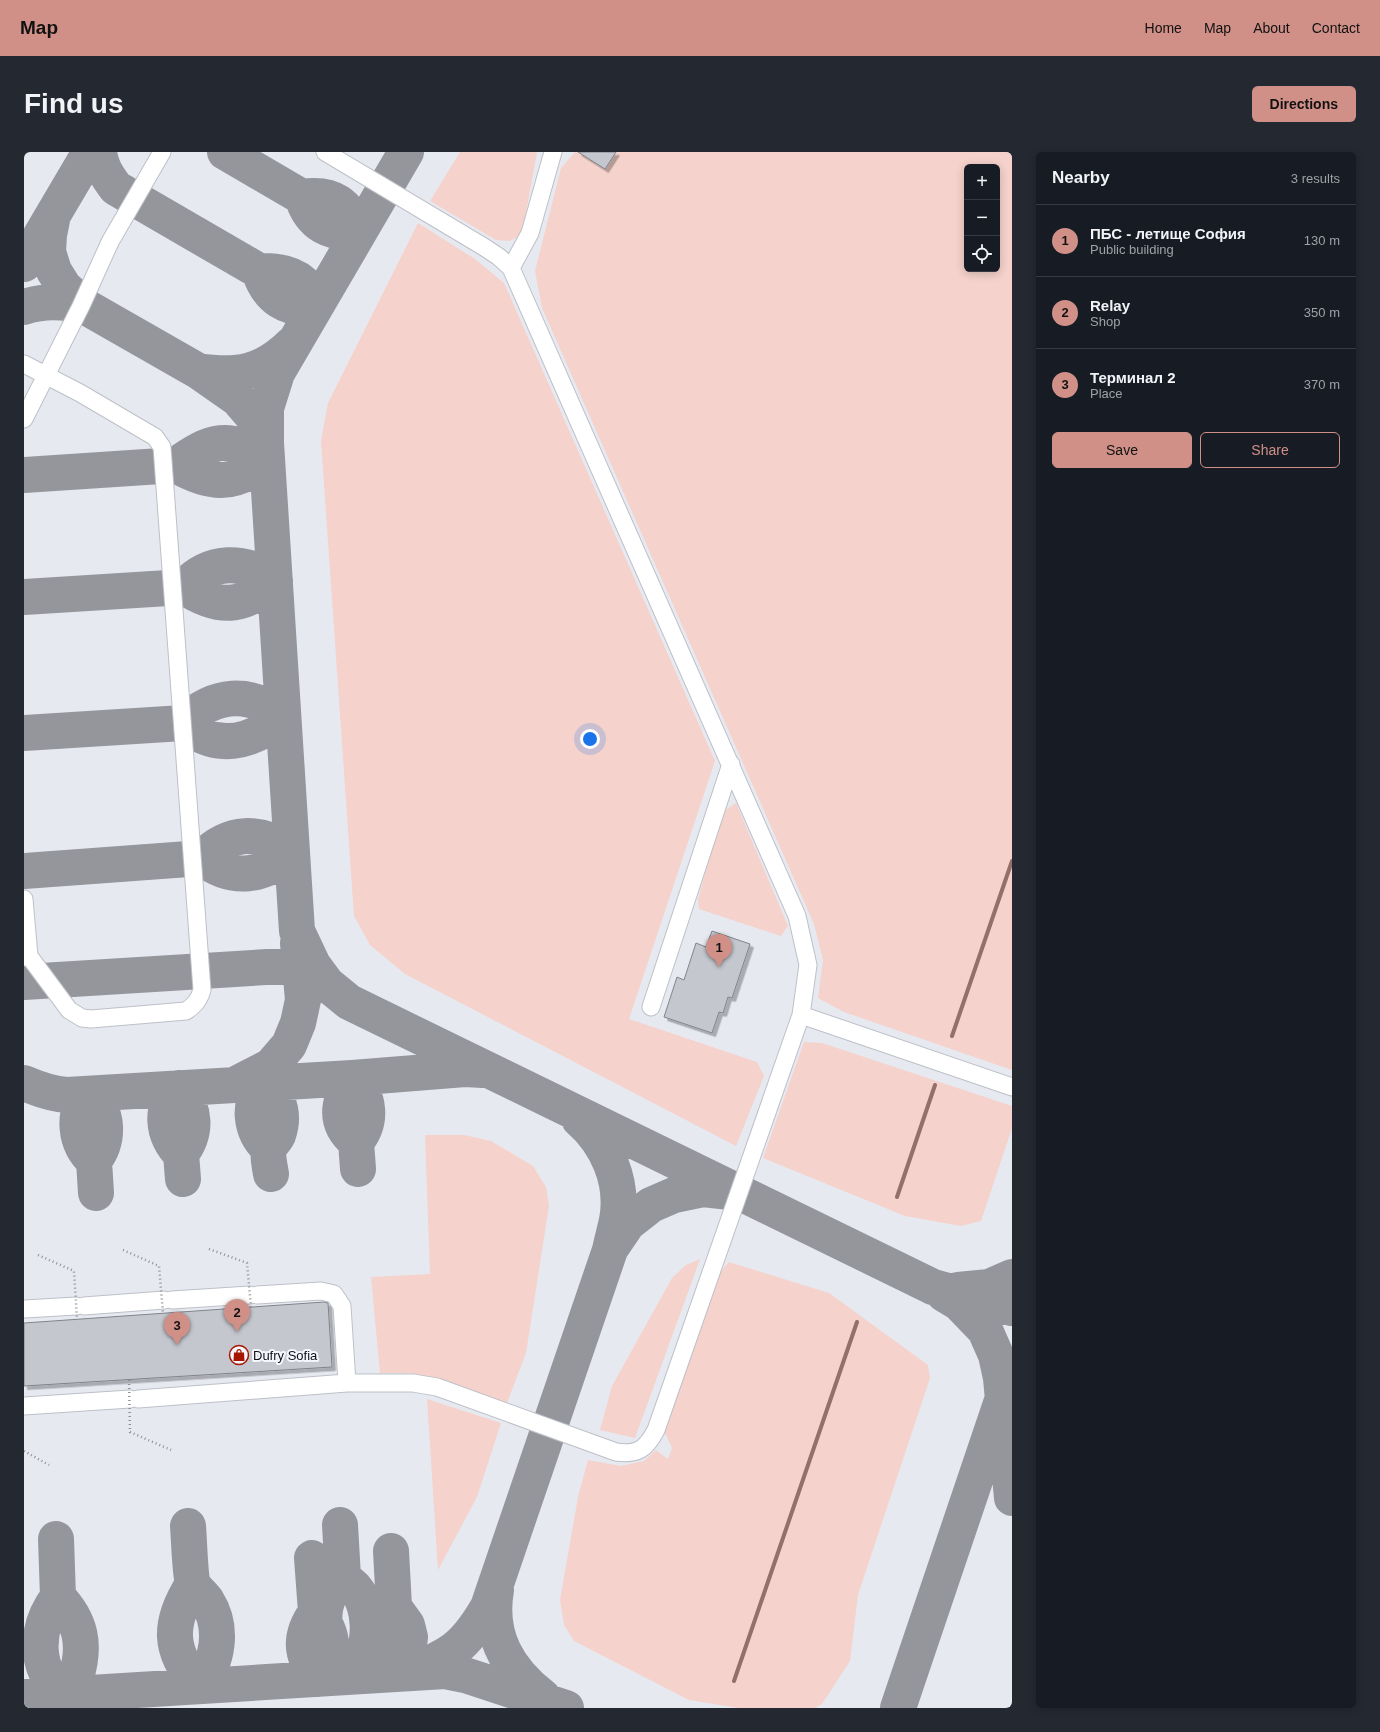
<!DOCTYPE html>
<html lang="en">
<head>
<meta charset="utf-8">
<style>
	body { margin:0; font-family:Helvetica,sans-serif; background:#242831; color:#f1f3f6 }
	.controls { position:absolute; right:12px; top:12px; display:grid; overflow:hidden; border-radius:6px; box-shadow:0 2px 10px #0003 }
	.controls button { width:36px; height:36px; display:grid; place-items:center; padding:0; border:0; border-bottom:1px solid #363941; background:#171b24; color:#f1f3f6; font:20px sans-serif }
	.you { position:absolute; left:566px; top:587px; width:14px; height:14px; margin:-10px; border:3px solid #fff; border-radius:50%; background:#1a73e8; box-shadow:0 0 0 6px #1a73e833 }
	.badge { display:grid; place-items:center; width:26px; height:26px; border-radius:50%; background:#d09087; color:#111; font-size:13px; font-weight:700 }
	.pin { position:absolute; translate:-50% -33px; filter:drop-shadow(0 1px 2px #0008) }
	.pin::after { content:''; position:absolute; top:21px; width:14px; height:12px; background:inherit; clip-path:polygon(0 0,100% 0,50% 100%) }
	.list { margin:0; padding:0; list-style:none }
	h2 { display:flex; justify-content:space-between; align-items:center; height:52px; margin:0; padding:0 16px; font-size:17px }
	h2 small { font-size:13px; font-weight:400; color:#9ea1a6 }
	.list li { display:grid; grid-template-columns:26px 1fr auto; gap:12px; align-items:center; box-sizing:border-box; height:72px; padding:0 16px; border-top:1px solid #363941 }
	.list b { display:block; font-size:15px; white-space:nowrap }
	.list p { margin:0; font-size:13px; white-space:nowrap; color:#9ea1a6 }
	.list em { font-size:13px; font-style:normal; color:#9ea1a6 }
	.actions { display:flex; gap:8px; padding:12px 16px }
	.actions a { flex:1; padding:9px 0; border:1px solid #d09087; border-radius:6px; text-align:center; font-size:14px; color:#d09087 }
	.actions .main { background:#d09087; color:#111 }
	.icon { flex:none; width:22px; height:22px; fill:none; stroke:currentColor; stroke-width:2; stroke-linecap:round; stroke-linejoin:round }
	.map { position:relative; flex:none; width:988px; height:1556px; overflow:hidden; border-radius:6px }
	header { display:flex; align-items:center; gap:24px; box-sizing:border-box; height:56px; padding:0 20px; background:#d09087; color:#111 }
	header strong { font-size:19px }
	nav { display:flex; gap:22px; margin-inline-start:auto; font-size:14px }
	.intro { display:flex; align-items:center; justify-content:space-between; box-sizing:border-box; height:96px; padding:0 24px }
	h1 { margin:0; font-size:28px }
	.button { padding:10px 18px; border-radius:6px; background:#d09087; color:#111; font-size:14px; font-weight:700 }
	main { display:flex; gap:24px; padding:0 24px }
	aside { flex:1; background:#171b24; border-radius:6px; box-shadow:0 2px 10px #0003 }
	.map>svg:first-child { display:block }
	.green { fill:#f5d2cb; fill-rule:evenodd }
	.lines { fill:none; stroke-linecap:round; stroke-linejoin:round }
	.stream { stroke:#94706a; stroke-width:4 }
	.taxiway { stroke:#94969c; stroke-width:36 }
	.building { fill:#c5c7cf; stroke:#81848b; filter:url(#shadow) }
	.minor-casing { stroke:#bdc0c7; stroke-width:19 }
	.path { stroke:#8e9096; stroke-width:2.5; stroke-dasharray:1 3; stroke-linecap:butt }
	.minor { stroke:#fff; stroke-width:17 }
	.path-bridge { stroke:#8e9096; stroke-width:2.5; stroke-dasharray:1 3; stroke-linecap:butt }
	.labels { text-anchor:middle; stroke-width:4; stroke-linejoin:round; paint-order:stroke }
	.poi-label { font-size:13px; fill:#0f1013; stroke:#f4f7fe; text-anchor:start }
</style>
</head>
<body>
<header>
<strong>Map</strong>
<nav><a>Home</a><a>Map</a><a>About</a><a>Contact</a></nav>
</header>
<div class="intro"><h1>Find us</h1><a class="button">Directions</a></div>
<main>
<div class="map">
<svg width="988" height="1556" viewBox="0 0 988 1556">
	<defs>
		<filter id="shadow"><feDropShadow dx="3.5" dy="3.5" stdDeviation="0" flood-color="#0004"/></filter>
	</defs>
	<rect width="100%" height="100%" fill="#e7e9f1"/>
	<!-- green -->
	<path class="green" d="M436 0H513L498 82 486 89 472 88 406 49Z
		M551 0H554L581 17 592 0H988V918L820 860 794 846 799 808 790 772 518 156 511 119 537 16ZM943 15H973V117H943Z
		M394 71 451 107 480 131 691 609 605 867 733 910 740 924 712 994 381 822 346 793 330 764 297 289 304 251Z
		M712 651 764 774 757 784 675 757 674 747 698 660Z
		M780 890 798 891 988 954V976L957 1069 937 1074 881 1064 739 1006Z
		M401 983H440L467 989 509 1014 522 1035 525 1054 502 1201 483 1251 387 1221H356L347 1125 406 1122Z
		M676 1107 611 1286 576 1278 588 1234 648 1126 662 1113Z
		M705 1110 805 1141 904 1213 906 1226 834 1443 826 1509 798 1552 791 1556H714L665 1548 550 1489 540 1473 536 1448 554 1345 564 1308 597 1314 620 1309 632 1298 644 1307 648 1296 640 1279 697 1119Z
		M403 1247 477 1271 453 1345 414 1418Z"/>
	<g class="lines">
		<!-- stream -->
		<path class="stream" d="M928 884 988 709
			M873 1045 911 933
			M710 1529 833 1170"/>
		<!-- taxiway -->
		<path class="taxiway" d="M75 0C77 15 83 24 92 36L235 119C262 118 284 125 292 154 263 160 244 146 235 119
			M201 0 278 45C309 40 324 52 335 80 306 83 287 73 278 45
			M382 0 253 221 242 256V291L273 779 289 813 303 832 325 850 909 1135 988 1156
			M29 63 25 83 24 100 30 119 40 135 62 155 174 219 214 247 232 268 242 291
			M0 112 66 0
			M0 155C21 148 40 149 62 155
			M174 219C213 225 239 221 268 192
			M0 323 152 313C188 287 204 283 243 306 214 335 186 333 152 313
			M0 445 160 435C186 407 221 407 251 429 219 456 195 458 160 435
			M0 581 159 571C190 541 226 538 259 565 229 590 192 601 159 571
			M0 719 178 706C205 678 236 678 267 699 242 725 208 730 178 706
			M0 830 276 813
			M0 931C14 937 28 942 43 943L328 926 441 917 459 918
			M214 931 247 914 265 893 274 871 279 848 274 791
			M332 990C309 971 314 950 328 926 346 945 349 970 332 990L334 1017
			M245 997C226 980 222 949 241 931 255 946 261 963 254 983 252 988 246 992 245 997 243 1004 246 1015 247 1022
			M157 1002C138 985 135 953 155 936 171 957 174 980 157 1002L159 1027
			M70 1009C51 992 47 961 65 942 85 960 86 988 70 1009L72 1041
			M587 1096 604 1071 627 1053 650 1043 679 1037 706 1040
			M934 1138 965 1135 988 1125
			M920 1142 935 1151 961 1178 972 1203 977 1226 988 1346
			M316 1373 319 1425C323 1429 327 1432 331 1436 347 1455 347 1489 336 1510 333 1515 328 1520 324 1525 304 1503 292 1468 307 1440 310 1434 315 1430 319 1425
			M164 1374C165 1385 166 1424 169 1432 172 1438 179 1443 183 1449 200 1476 194 1510 175 1534 144 1499 144 1471 169 1432
			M367 1399 370 1455 383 1473 386 1485 384 1501 374 1521C355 1501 353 1477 370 1455
			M288 1406 292 1460C310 1479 314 1508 294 1527 277 1504 274 1485 292 1460
			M472 1438C464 1484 484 1518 519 1545
			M34 1445C11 1475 8 1519 42 1544
			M386 1520C427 1503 441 1495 464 1455L586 1098C588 1088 591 1078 593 1068 600 1030 583 991 555 967
			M0 1545 421 1519 441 1523 542 1556
			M24 1552C30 1549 37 1547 42 1544 46 1541 50 1531 52 1525 62 1493 57 1469 34 1445L32 1387
			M874 1556 988 1219"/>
	</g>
	<!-- building -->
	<path class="building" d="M554 0H592L581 17Z
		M688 779 726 792 708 846 704 845 699 861 695 860 688 881 640 865 653 825 660 828 672 791 682 795Z
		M300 1150 304 1151 308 1215 0 1234V1171Z"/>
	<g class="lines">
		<defs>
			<path id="minor" d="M487 116 506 81 529 0
				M0 212 56 241 131 285 138 295 178 838C175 848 171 853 162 859L67 867 58 866 45 858 5 804
				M0 267 57 154 86 90 138 0
				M0 747 5 804 0 805
				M627 855 707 612
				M777 863 988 935
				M233 1143 297 1139 310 1142 318 1154 323 1231
				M148 1148 226 1143
				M60 1154 140 1148
				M0 1157 52 1154
				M114 1247 323 1231H389L413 1235 592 1300C614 1303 622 1297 632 1278L777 863 784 813 773 764 487 116 475 105 460 95 301 0
				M0 1254 106 1247"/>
		</defs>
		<!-- minor casing -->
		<use href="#minor" class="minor-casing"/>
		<!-- path -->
		<path class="path" d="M0 1299 25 1313"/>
		<!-- minor -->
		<use href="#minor" class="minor"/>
		<!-- path-bridge -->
		<path class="path-bridge" d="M185 1097 223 1111 227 1155
			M99 1098 135 1114 139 1161
			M14 1103 50 1119 53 1167
			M105 1228 106 1280 147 1298"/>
	</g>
	<!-- icons -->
	<defs>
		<symbol id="shop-ring" viewBox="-11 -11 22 22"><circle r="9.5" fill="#f4f7fe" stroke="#a71600" stroke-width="1.5"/><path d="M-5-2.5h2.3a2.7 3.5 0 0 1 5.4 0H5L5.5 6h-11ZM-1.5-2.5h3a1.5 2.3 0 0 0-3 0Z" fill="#a71600"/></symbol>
	</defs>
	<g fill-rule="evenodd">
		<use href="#shop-ring" x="204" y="1192" width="22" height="22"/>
	</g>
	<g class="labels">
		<!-- poi labels -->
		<g class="poi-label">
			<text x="229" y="1208">Dufry Sofia</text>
		</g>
	</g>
</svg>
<div class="controls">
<button>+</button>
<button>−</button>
<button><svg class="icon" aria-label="locate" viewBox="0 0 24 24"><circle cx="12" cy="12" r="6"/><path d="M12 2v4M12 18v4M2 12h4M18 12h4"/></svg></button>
</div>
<div class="you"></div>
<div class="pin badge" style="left:695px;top:815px">1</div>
<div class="pin badge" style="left:213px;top:1180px">2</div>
<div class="pin badge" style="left:153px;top:1193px">3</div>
</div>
<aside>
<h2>Nearby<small>3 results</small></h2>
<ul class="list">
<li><span class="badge">1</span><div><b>ПБС - летище София</b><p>Public building</p></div><em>130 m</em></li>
<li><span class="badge">2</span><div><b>Relay</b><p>Shop</p></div><em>350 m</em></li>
<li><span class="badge">3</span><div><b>Терминал 2</b><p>Place</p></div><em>370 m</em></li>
</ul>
<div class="actions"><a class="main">Save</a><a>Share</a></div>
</aside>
</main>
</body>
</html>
